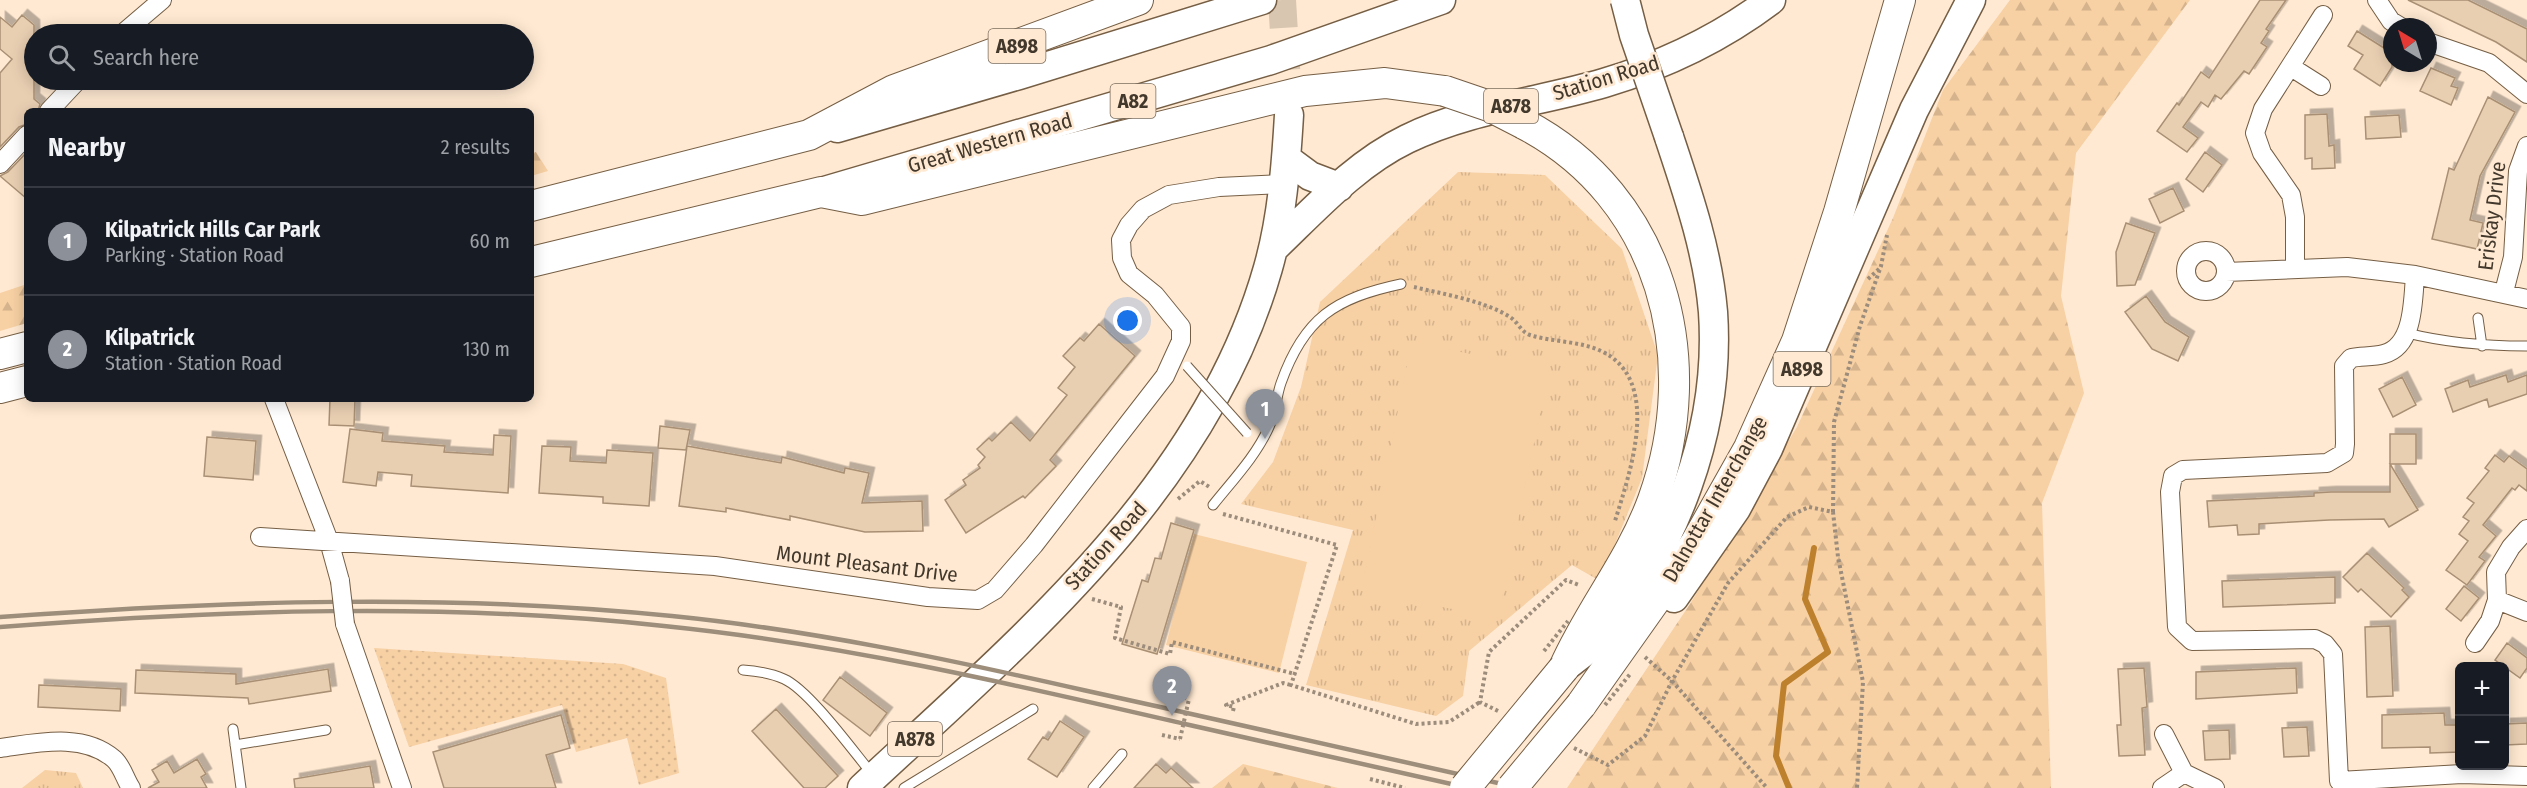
<!DOCTYPE html>
<html lang="en">
<head>
<meta charset="utf-8">
<style>
	body { margin:0; font-family:"Fira Sans Condensed",sans-serif; background:#20242c; color:#f1f3f6 }
	.controls { position:absolute; right:18px; bottom:18px; display:grid; overflow:hidden; border-radius:9px; box-shadow:0 3px 15px #0003 }
	.controls button { width:54px; height:54px; display:grid; place-items:center; padding:0; border:0; border-bottom:2px solid #363941; background:#171b24; color:#f1f3f6; font:30px sans-serif }
	.compass { position:absolute; left:2383px; top:18px; width:54px; height:54px; border-radius:50%; background:#171b24; box-shadow:0 3px 15px #0003; rotate:322deg }
	.you { position:absolute; left:1128px; top:321px; width:21px; height:21px; margin:-15px; border:4px solid #fff; border-radius:50%; background:#1a73e8; box-shadow:0 0 0 9px #1a73e833 }
	.badge { display:grid; place-items:center; width:39px; height:39px; border-radius:50%; background:#8c9099; color:#fff; font-size:20px; font-weight:700 }
	.pin { position:absolute; translate:-50% -50px; filter:drop-shadow(0 2px 3px #0008) }
	.pin::after { content:''; position:absolute; top:32px; width:21px; height:18px; background:inherit; clip-path:polygon(0 0,100% 0,50% 100%) }
	.list { margin:0; padding:0; list-style:none }
	h2 { display:flex; justify-content:space-between; align-items:center; height:78px; margin:0; padding:0 24px; font-size:26px }
	h2 small { font-size:20px; font-weight:400; color:#9ea1a6 }
	.list li { display:grid; grid-template-columns:39px 1fr auto; gap:18px; align-items:center; box-sizing:border-box; height:108px; padding:0 24px; border-top:2px solid #363941 }
	.list b { display:block; font-size:22px; white-space:nowrap }
	.list p { margin:0; font-size:20px; white-space:nowrap; color:#9ea1a6 }
	.list em { font-size:20px; font-style:normal; color:#9ea1a6 }
	.icon { flex:none; width:33px; height:33px; fill:none; stroke:currentColor; stroke-width:2; stroke-linecap:round; stroke-linejoin:round }
	.map { position:relative; flex:none; width:2527px; height:788px; overflow:hidden }
	.search { position:absolute; background:#171b24; box-shadow:0 3px 15px #0003; left:24px; top:24px; width:510px; height:66px; display:flex; align-items:center; gap:15px; box-sizing:border-box; padding:0 21px; border-radius:33px; color:#9ea1a6; font-size:22px }
	.panel { position:absolute; background:#171b24; box-shadow:0 3px 15px #0003; left:24px; top:108px; width:510px; height:294px; border-radius:9px }
	.map>svg:first-child { display:block }
	.grass { fill:url(#grass-tufts) }
	.forest { fill:url(#forest-firs) }
	.garden { fill:url(#garden-dots) }
	.pitch { fill:#f7d0a4 }
	.lines { fill:none; stroke-linecap:round; stroke-linejoin:round }
	.stream { stroke:#bd802c; stroke-width:6 }
	.building { fill:#e9cfb2; stroke:#a99074; stroke-width:1.5; filter:url(#shadow) }
	.primary-tunnel { stroke:#d9c6b1; stroke-width:28; stroke-dasharray:28 14; stroke-linecap:butt }
	.service-casing { stroke:#755e44; stroke-width:11 }
	.minor-casing { stroke:#755e44; stroke-width:20 }
	.primary-casing { stroke:#755e44; stroke-width:31 }
	.trunk-casing { stroke:#755e44; stroke-width:32 }
	.path { stroke:#9c8c7b; stroke-width:4; stroke-dasharray:3 3; stroke-linecap:butt }
	.service { stroke:#fff; stroke-width:9 }
	.minor { stroke:#fff; stroke-width:18 }
	.primary { stroke:#fff; stroke-width:28 }
	.trunk { stroke:#fff; stroke-width:30 }
	.rail { stroke:#9d8e7c; stroke-width:4.5 }
	.service-bridge-casing { stroke:#755e44; stroke-width:11; stroke-linecap:butt }
	.minor-bridge-casing { stroke:#755e44; stroke-width:20; stroke-linecap:butt }
	.primary-bridge-casing { stroke:#755e44; stroke-width:31; stroke-linecap:butt }
	.trunk-bridge-casing { stroke:#755e44; stroke-width:32; stroke-linecap:butt }
	.path-bridge { stroke:#9c8c7b; stroke-width:4; stroke-dasharray:3 3; stroke-linecap:butt }
	.service-bridge { stroke:#fff; stroke-width:9 }
	.minor-bridge { stroke:#fff; stroke-width:18 }
	.primary-bridge { stroke:#fff; stroke-width:28 }
	.trunk-bridge { stroke:#fff; stroke-width:30 }
	.labels { text-anchor:middle; stroke-width:5; stroke-linejoin:round; paint-order:stroke }
	.shield { fill:#ffe9d2; stroke:#7b6d5e; stroke-width:1.5 }
	.shield-label { font-size:20px; font-weight:bold; fill:#42382c }
	.street-label { font-size:21px; fill:#42382c; stroke:#ffe9d2 }
</style>
</head>
<body>
<div class="map">
<svg width="2527" height="788" viewBox="0 0 2527 788">
	<defs>
		<pattern id="grass-tufts" width="24" height="20" patternUnits="userSpaceOnUse" patternTransform="scale(1.5)"><rect width="24" height="20" fill="#f7d0a4"/><path d="M3 7l-1-3M5 7V3M7 7l1-3M15 17l-1-3M17 17v-4M19 17l1-3" fill="none" stroke="#d5b38d"/></pattern>
		<pattern id="forest-firs" width="22" height="20" patternUnits="userSpaceOnUse" patternTransform="scale(1.5)"><rect width="22" height="20" fill="#f7d0a4"/><path d="M5 1l3.5 6h-7zM16 11l3.5 6h-7z" fill="#d5b38d"/></pattern>
		<pattern id="garden-dots" width="8" height="8" patternUnits="userSpaceOnUse" patternTransform="scale(1.5)"><rect width="8" height="8" fill="#f7d0a4"/><path d="M2 2h.1M6 6h.1" fill="none" stroke="#d5b38d" stroke-width="1.8" stroke-linecap="round"/></pattern>
		<filter id="shadow"><feDropShadow dx="5.5" dy="-5.5" stdDeviation="0" flood-color="#0004"/></filter>
	</defs>
	<rect width="100%" height="100%" fill="#ffe9d2"/>
	<!-- grass -->
	<path class="grass" d="M1458 172 1545 175 1622 249 1658 355 1642 478 1600 581 1572 565 1469 651 1463 696 1436 716 1306 685 1353 530 1241 504 1273 462 1301 387 1320 302Z
		M45 770 76 773 83 788H22Z"/>
	<!-- forest -->
	<path class="forest" d="M2010 0H2190L2076 153 2061 296 2084 393 2042 503 2051 788H1567L1690 604 1797 427 1893 218 1943 90Z
		M536 152 548 171 531 176V153Z
		M27 284V323L0 331V293Z
		M1243 764 1338 788H1212Z"/>
	<!-- garden -->
	<path class="garden" d="M374 648 623 664 666 678 679 773 639 785 627 738 576 752 562 705 409 747Z"/>
	<!-- pitch -->
	<path class="pitch" d="M1412 342 1549 370 1498 618 1361 591Z
		M1194 534 1307 562 1279 673 1166 645Z"/>
	<g class="lines">
		<!-- stream -->
		<path class="stream" d="M1789 788 1776 756 1784 684 1828 652 1805 599 1814 548"/>
	</g>
	<!-- building -->
	<path class="building" d="M2260 0H2286L2266 29 2269 31 2261 43 2267 47 2249 74 2244 71 2221 99 2215 95 2208 107 2201 102 2183 127 2198 138 2187 152 2157 131 2177 103 2179 105 2201 72 2209 78Z
		M2408 0H2468L2527 29V62L2496 42Z
		M22 15 34 25V99L40 104 38 111H27V124L19 127 0 147V73L12 59 0 49V17L12 27Z
		M2357 31 2392 53V67L2380 86 2354 69 2363 55 2348 46Z
		M2431 68 2455 78 2451 86 2458 88 2451 105 2420 91Z
		M2488 97 2515 112 2480 176 2470 220 2483 223 2477 249 2432 239 2449 168 2454 170Z
		M2327 114 2329 146 2334 145 2335 168 2312 169V158L2305 159V115Z
		M2399 115 2401 137 2366 139 2365 117Z
		M27 152V199L0 176 8 172Z
		M2205 152 2222 165 2203 192 2186 179Z
		M2173 188 2184 211 2160 223 2149 199Z
		M2126 223 2155 233 2135 285 2117 286 2116 252Z
		M2146 296 2165 322 2189 337 2178 361 2152 349 2125 312Z
		M1099 324 1135 356 1050 460 1056 466 1025 498 1023 496 966 533 945 500 966 485 963 480 980 468 978 465 985 457 977 449 989 438 992 441 1011 422 1030 441 1067 395 1058 388 1075 367 1063 356 1080 338 1084 341Z
		M2506 375 2508 382 2527 375V394L2489 407 2487 399 2453 412 2445 389 2468 380 2470 387Z
		M2402 377 2416 405 2393 417 2379 389Z
		M330 399H355L354 426 329 425Z
		M660 426 690 430 686 450 658 448Z
		M350 429 383 433 382 441 445 446 444 452 493 455 494 435 511 436 508 493 411 486 412 475 378 472 376 486 343 482Z
		M2390 434H2416V464H2390L2418 510 2389 527 2384 519 2329 520 2259 524V534L2238 535 2237 525 2209 527 2207 501 2314 496V493L2331 492H2390Z
		M207 437 256 441 253 480 204 476Z
		M542 446 571 447 570 461 606 463 607 450 653 453 649 506 603 503V497L539 493Z
		M687 446 781 463 782 457 844 473 845 468 869 473 862 503 922 501 923 531 865 532 790 516V520L726 508V512L679 506Z
		M2495 455 2504 462 2509 456 2527 469V491L2519 485 2515 490 2512 488 2483 525 2496 536 2479 557 2485 561 2467 585 2446 570 2468 541 2459 534 2469 521 2463 517 2474 503 2467 498 2489 471 2485 468Z
		M1171 523 1194 530 1157 654 1122 644 1142 580 1148 582 1155 558 1161 559Z
		M2367 553 2404 588 2402 590 2409 597 2391 617 2361 589 2358 592 2343 577Z
		M2335 577V603L2223 607 2222 581Z
		M2464 586 2479 598 2461 621 2446 609Z
		M2390 626 2393 696 2367 697 2365 627Z
		M2507 643 2527 658V668L2520 678 2495 660Z
		M2144 668 2147 707 2142 708 2145 755 2119 756 2117 725H2121L2118 669Z
		M2296 668 2297 693 2196 699V672Z
		M328 669 331 691 249 704 248 698 135 693 136 670 236 674V684Z
		M840 677 887 713 870 736 823 700Z
		M39 685 121 689 120 711 38 707Z
		M776 709 838 776 825 788H804L752 731Z
		M2444 713 2445 725H2460V752L2430 753V747L2382 748V715Z
		M561 715 570 748 546 755 556 788H444L433 752Z
		M1060 721 1084 737 1057 777 1028 759 1043 737 1048 740Z
		M2527 723V744L2505 745V724Z
		M2307 727 2309 756 2284 757 2282 728Z
		M2229 730 2230 759 2205 760 2203 731Z
		M197 759 206 774 201 777 207 788H148L159 782 152 770 167 761 174 773Z
		M1156 764 1166 773 1171 768 1193 788H1134Z
		M370 766 374 788H295L294 779Z"/>
	<g class="lines">
		<!-- primary-tunnel -->
		<path class="primary-tunnel" d="M1282 0 1289 115"/>
		<defs>
			<path id="service" d="M2478 318 2482 346
				M2407 333C2447 343 2484 346 2526 346
				M1213 505C1233 480 1256 456 1269 427 1276 413 1276 397 1281 383 1304 318 1335 298 1401 284
				M743 670C757 671 771 673 784 679 809 690 853 751 873 775
				M233 729 241 788
				M235 745 326 730
				M904 788 1033 709
				M1093 788 1122 754"/>
			<path id="minor" d="M2377 0 2391 21 2401 27
				M122 34 162 0
				M2428 42 2489 63 2527 94
				M2291 67 2321 86
				M49 111 78 80
				M0 164 27 135
				M2186 271a20 20 0 1 1 40 0a20 20 0 1 1-40 0Z
				M2295 268V217L2291 195 2262 153 2255 133 2263 109 2323 15
				M2226 272 2347 267 2415 275 2527 299
				M2415 275C2413 300 2414 346 2384 354 2373 357 2362 356 2351 358L2344 366 2345 444 2344 453 2327 463 2183 470 2173 476 2170 492 2177 627 2192 641 2315 639 2325 644 2333 654 2339 781 2462 774 2527 776
				M2504 292 2513 257 2518 171 2527 146
				M274 399 329 541 340 581
				M260 537 715 566 928 597 978 600 995 590 1034 545 1165 376 1181 341V327L1155 295 1129 274 1122 258 1121 240 1129 225 1143 209 1169 195 1219 187 1284 184
				M2497 600 2527 612
				M345 624 402 788
				M2475 643 2490 621 2497 600 2496 572 2511 547 2527 529
				M0 748C37 743 83 732 114 759 122 766 125 779 131 788
				M2184 773 2215 788
				M2162 788 2184 773 2164 734"/>
			<path id="primary" d="M837 128 1019 75 1262 0
				M1287 159 1310 176 1339 187
				M821 192 1271 60 1441 0
				M1273 249C1314 210 1355 164 1407 139 1468 109 1539 102 1604 83 1664 65 1722 37 1771 0
				M1674 598 1736 509 1768 449 1914 110 1971 0
				M1564 668C1575 659 1588 650 1598 639 1675 551 1721 429 1713 312 1708 252 1688 194 1669 137
				M862 788C1022 639 1206 487 1268 268 1282 219 1286 166 1289 115"/>
			<path id="trunk" d="M1524 124C1663 197 1704 359 1653 500 1630 563 1590 609 1564 668
				M531 206 809 135 894 90 1138 0
				M531 262 821 192 862 200 1305 91 1385 83 1445 91
				M0 354 27 347
				M0 388 27 381
				M1581 705 1695 544 1749 448 1797 341 1839 212 1900 0"/>
		</defs>
		<!-- service casing -->
		<use href="#service" class="service-casing"/>
		<!-- minor casing -->
		<use href="#minor" class="minor-casing"/>
		<!-- primary casing -->
		<use href="#primary" class="primary-casing"/>
		<!-- trunk casing -->
		<use href="#trunk" class="trunk-casing"/>
		<!-- path -->
		<path class="path" d="M1868 279 1880 268
			M1414 287C1443 294 1485 301 1510 317 1518 322 1521 332 1530 335 1552 342 1580 341 1601 351 1663 380 1630 472 1615 521
			M1178 499 1200 481 1211 488
			M1833 512 1834 422 1860 326 1881 266 1887 235
			M1223 514 1337 545 1291 685 1416 724 1449 722 1480 702
			M1092 599 1121 607 1115 638 1170 654 1172 642 1295 674
			M1645 657 1672 681 1767 788
			M1172 694 1189 699
			M1233 711 1234 707 1226 705 1283 683 1291 685
			M1498 711 1480 702 1489 652 1566 580 1579 585
			M1162 735 1180 739
			M1574 748 1608 765 1645 736 1672 681 1728 583 1787 517 1809 507 1833 512 1838 557 1863 682 1857 788
			M1370 779 1405 788"/>
		<!-- service -->
		<use href="#service" class="service"/>
		<!-- minor -->
		<use href="#minor" class="minor"/>
		<!-- primary -->
		<use href="#primary" class="primary"/>
		<!-- trunk -->
		<use href="#trunk" class="trunk"/>
		<!-- rail -->
		<path class="rail" d="M0 617C224 601 448 593 672 616 811 630 947 659 1083 690 1229 722 1375 755 1520 788
			M0 627C221 610 443 602 664 626 841 644 1012 684 1185 724 1279 746 1374 767 1469 788"/>
		<defs>
			<path id="service-bridge" d="M1187 366 1247 433"/>
			<path id="minor-bridge" d="M340 581 345 624"/>
			<path id="primary-bridge" d="M1625 0 1634 35 1669 137"/>
			<path id="trunk-bridge" d="M1445 91 1489 106 1524 124
				M1465 788 1564 668
				M1512 788 1581 705"/>
		</defs>
		<!-- service-bridge casing -->
		<use href="#service-bridge" class="service-bridge-casing"/>
		<!-- minor-bridge casing -->
		<use href="#minor-bridge" class="minor-bridge-casing"/>
		<!-- primary-bridge casing -->
		<use href="#primary-bridge" class="primary-bridge-casing"/>
		<!-- trunk-bridge casing -->
		<use href="#trunk-bridge" class="trunk-bridge-casing"/>
		<!-- path-bridge -->
		<path class="path-bridge" d="M1544 651 1568 621
			M1605 705 1631 673
			M1180 739 1189 699"/>
		<!-- service-bridge -->
		<use href="#service-bridge" class="service-bridge"/>
		<!-- minor-bridge -->
		<use href="#minor-bridge" class="minor-bridge"/>
		<!-- primary-bridge -->
		<use href="#primary-bridge" class="primary-bridge"/>
		<!-- trunk-bridge -->
		<use href="#trunk-bridge" class="trunk-bridge"/>
	</g>
	<g class="labels">
		<!-- shield labels -->
		<g class="shield">
			<rect x="988.5" y="29" width="57" height="34" rx="4.5"/>
			<rect x="1110.5" y="84" width="45" height="34" rx="4.5"/>
			<rect x="1484" y="89" width="54" height="34" rx="4.5"/>
			<rect x="1773.5" y="352" width="57" height="34" rx="4.5"/>
			<rect x="888" y="722" width="54" height="34" rx="4.5"/>
		</g>
		<g class="shield-label">
			<text x="1017" y="53">A898</text>
			<text x="1133" y="108">A82</text>
			<text x="1511" y="113">A878</text>
			<text x="1802" y="376">A898</text>
			<text x="915" y="746">A878</text>
		</g>
		<!-- street labels -->
		<g class="street-label">
			<text transform="translate(1606 78) rotate(-17)" y="7">Station Road</text>
			<text transform="translate(990 143) rotate(-16)" y="7">Great Western Road</text>
			<text transform="translate(2492 216) rotate(-83)" y="7">Eriskay Drive</text>
			<text transform="translate(1715 499) rotate(-60)" y="7">Dalnottar Interchange</text>
			<text transform="translate(1106 546) rotate(-48)" y="7">Station Road</text>
			<text transform="translate(867 564) rotate(7)" y="7">Mount Pleasant Drive</text>
		</g>
	</g>
</svg>
<div class="controls">
<button>+</button>
<button>−</button>
</div>
<svg class="compass" viewBox="-18 -18 36 36"><path d="M0-13l5 13h-10z" fill="#e53935"/><path d="M0 13l5-13h-10z" fill="#9ea1a6"/></svg>
<div class="you"></div>
<div class="pin badge" style="left:1265px;top:439px">1</div>
<div class="pin badge" style="left:1172px;top:716px">2</div>
<div class="search"><svg class="icon" aria-label="search" viewBox="0 0 24 24"><circle cx="10" cy="10" r="6"/><path d="M15 15l6 6"/></svg>Search here</div>
<section class="panel">
<h2>Nearby<small>2 results</small></h2>
<ul class="list">
<li><span class="badge">1</span><div><b>Kilpatrick Hills Car Park</b><p>Parking · Station Road</p></div><em>60 m</em></li>
<li><span class="badge">2</span><div><b>Kilpatrick</b><p>Station · Station Road</p></div><em>130 m</em></li>
</ul>
</section>
</div>
</body>
</html>
